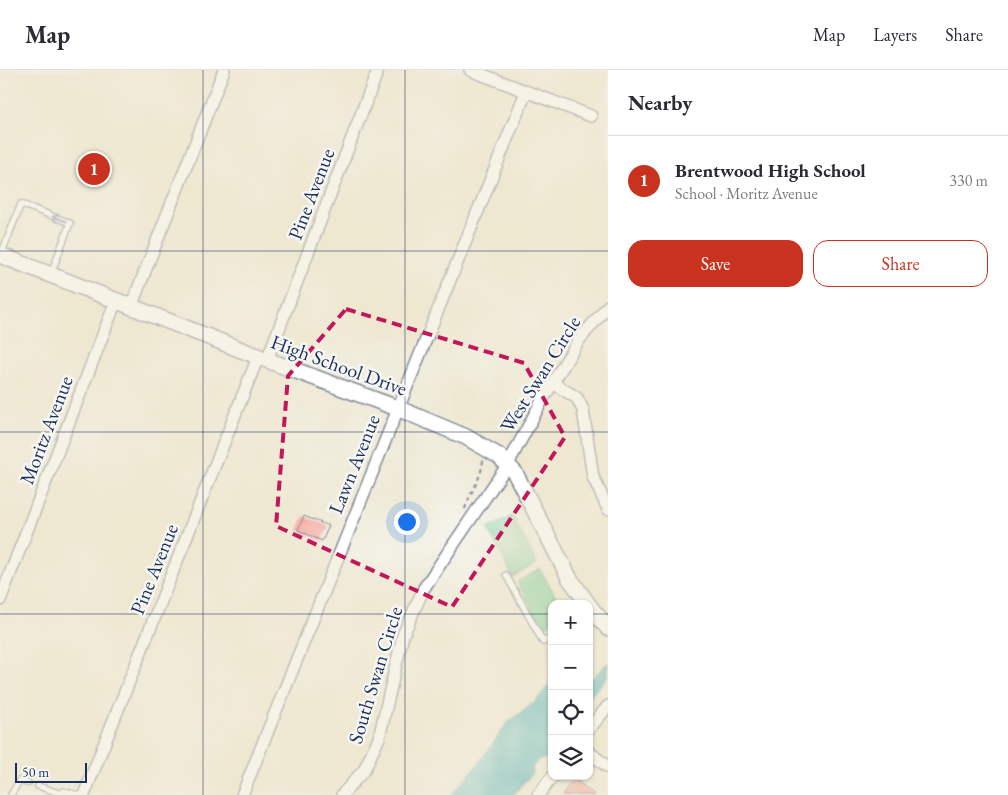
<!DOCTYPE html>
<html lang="en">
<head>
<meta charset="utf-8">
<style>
	body { margin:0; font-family:"EB Garamond",serif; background:#f2f2f3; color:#2b2b33 }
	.controls { position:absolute; right:15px; bottom:15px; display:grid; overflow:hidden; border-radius:10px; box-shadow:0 1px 4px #0004 }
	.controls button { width:45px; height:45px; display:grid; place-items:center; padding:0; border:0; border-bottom:1px solid #e1e1e2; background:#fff; color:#2b2b33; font:25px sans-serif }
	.scale { position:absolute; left:15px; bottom:12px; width:72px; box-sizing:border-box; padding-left:5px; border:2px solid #1b2f5e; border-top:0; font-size:14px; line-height:18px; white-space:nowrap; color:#1b2f5e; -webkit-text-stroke:4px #f6f6f2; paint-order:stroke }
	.you { position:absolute; left:406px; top:451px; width:18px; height:18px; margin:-12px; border:4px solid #fff; border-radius:50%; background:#1a73e8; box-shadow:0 0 0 8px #1a73e833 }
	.badge { display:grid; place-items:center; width:32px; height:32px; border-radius:50%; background:#c8321e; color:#fff; font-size:16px; font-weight:700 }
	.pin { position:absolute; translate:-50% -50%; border:2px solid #fff; box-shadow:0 1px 5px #0006 }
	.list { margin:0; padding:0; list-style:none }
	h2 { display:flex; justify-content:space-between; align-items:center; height:65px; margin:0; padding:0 20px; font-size:21px }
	h2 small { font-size:16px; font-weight:400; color:#7c7c81 }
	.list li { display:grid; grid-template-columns:32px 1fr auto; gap:15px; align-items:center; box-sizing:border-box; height:90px; padding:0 20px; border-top:1px solid #e1e1e2 }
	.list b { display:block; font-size:19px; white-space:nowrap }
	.list p { margin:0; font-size:16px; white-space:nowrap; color:#7c7c81 }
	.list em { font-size:16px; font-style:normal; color:#7c7c81 }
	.actions { display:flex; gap:10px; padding:15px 20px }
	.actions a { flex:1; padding:11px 0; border:1px solid #c8321e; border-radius:15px; text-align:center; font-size:18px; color:#c8321e }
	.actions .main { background:#c8321e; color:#fff }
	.icon { flex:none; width:28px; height:28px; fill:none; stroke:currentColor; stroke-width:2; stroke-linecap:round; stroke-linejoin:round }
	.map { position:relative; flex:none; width:608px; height:725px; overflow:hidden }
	header { display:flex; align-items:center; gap:30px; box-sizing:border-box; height:70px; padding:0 25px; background:#fff; border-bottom:1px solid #e1e1e2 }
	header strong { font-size:24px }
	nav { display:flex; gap:28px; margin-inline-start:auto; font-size:18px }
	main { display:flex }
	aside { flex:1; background:#fff }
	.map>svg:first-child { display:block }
	.green { fill:#73ca8e; stroke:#477c76 }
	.water { fill:#3cadb6; stroke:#2c6e8a }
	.building { fill:#f7a199 }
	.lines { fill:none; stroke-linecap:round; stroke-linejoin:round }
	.service-casing { stroke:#848c98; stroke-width:8 }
	.minor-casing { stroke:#848c98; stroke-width:14 }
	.tertiary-casing { stroke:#848c98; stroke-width:18 }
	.path { stroke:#848c98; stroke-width:2; stroke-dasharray:4 4; stroke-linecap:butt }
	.service { stroke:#fff; stroke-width:5.5 }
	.minor { stroke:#fff; stroke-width:11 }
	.tertiary { stroke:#fff; stroke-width:15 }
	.oneway { stroke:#8d97ae }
	.marked { fill:none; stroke:#c2185b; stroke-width:4; stroke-dasharray:10 6; stroke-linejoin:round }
	.grid { fill:none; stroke:#1b2f5e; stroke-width:1; stroke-opacity:0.55 }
	.labels { text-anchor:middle; stroke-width:5; stroke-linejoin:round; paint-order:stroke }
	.street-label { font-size:20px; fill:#1b2f5e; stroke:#f6f6f2 }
</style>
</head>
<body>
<header>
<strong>Map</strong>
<nav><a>Map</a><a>Layers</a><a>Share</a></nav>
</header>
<main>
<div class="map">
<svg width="608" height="725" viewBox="0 0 608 725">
	<rect width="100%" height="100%" fill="#f6f6f2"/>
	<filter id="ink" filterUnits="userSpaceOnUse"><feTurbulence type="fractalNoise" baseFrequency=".02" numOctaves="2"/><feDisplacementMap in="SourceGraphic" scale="10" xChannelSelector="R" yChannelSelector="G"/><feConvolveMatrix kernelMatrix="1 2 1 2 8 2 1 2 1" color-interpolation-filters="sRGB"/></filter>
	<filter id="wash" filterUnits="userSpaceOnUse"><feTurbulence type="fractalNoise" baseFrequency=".0096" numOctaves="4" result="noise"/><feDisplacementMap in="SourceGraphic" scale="20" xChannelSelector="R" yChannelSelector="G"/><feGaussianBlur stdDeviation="1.12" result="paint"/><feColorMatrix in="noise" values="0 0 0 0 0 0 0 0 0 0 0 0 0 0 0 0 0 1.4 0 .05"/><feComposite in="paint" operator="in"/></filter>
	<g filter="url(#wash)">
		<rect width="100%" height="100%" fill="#eee8d1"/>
		<!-- green -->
		<path class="green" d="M512 446 537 493 513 507 488 459Z
			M540 499 560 534H552V552L543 558 517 512Z"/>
		<!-- water -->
		<path class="water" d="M608 592V606L589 628V611Z
			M552 611V681L547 688 538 690 533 696 531 705 513 725H451L479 693 507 653 535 632Z"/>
		<g id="blocks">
			<!-- building -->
			<path class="building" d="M304 446 329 456 322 471 298 460Z
				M574 709 595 725H562Z"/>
		</g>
	</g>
	<g filter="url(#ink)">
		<use href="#blocks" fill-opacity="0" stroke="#848c98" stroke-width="1"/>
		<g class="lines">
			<defs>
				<path id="service" d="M1 185 21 134 70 153 51 204
					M506 505 543 572 552 567
					M38 716 59 723
					M11 725 19 711 28 713
					M58 725 64 721 78 725"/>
				<path id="minor" d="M470 0 591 46
					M131 237 224 0
					M267 290 378 0
					M553 313 577 328 583 340 593 407 608 439
					M0 530 116 231
					M589 659 608 636
					M589 682 608 697
					M84 725 258 287
					M242 725 526 22
					M342 725 364 700 379 668 403 565 424 518 508 394 544 327 579 270 608 236
					M538 725 553 706"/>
				<path id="tertiary" d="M0 185 267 290 397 338 466 367 499 386 515 403 570 509 588 534
					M589 536 608 558"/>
			</defs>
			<!-- service casing -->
			<use href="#service" class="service-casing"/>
			<!-- minor casing -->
			<use href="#minor" class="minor-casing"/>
			<!-- tertiary casing -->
			<use href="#tertiary" class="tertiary-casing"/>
			<!-- path -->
			<path class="path" d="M465 439C470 422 482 408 483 390"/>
			<!-- service -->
			<use href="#service" class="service"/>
			<!-- minor -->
			<use href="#minor" class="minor"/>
			<!-- tertiary -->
			<use href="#tertiary" class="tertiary"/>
		</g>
		<!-- one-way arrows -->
		<defs><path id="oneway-shaft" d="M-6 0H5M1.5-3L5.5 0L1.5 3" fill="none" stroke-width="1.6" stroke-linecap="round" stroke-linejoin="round" transform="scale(1.25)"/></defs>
		<use class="oneway" href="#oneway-shaft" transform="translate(59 149) rotate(-159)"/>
	</g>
	<!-- marked area -->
	<path d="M0 0H608V725H0ZM346 239 524 293 565 367 452 537 276 456 288 306Z" fill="#eee8d1" fill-opacity=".55" fill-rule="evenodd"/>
	<path class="marked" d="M346 239 524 293 565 367 452 537 276 456 288 306Z"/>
	<!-- grid -->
	<path class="grid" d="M203 0V725M405 0V725M0 181H608M0 362H608M0 544H552M589 544H608"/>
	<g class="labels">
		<!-- street labels -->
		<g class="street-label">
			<text transform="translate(311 124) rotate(-69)" y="7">Pine Avenue</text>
			<text transform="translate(339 295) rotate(20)" y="7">High School Drive</text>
			<text transform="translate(540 304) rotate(-58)" y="7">West Swan Circle</text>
			<text transform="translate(46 360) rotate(-69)" y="7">Moritz Avenue</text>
			<text transform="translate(354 394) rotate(-68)" y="7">Lawn Avenue</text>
			<text transform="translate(154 499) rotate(-68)" y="7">Pine Avenue</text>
			<text transform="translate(375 605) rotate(-73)" y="7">South Swan Circle</text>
		</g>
	</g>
</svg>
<div class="controls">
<button>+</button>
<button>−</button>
<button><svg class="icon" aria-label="locate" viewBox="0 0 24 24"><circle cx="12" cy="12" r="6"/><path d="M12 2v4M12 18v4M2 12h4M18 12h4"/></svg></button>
<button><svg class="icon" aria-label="layers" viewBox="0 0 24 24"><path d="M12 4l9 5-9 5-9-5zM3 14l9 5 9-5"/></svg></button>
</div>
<div class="scale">50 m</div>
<div class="you"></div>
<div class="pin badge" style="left:94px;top:99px">1</div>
</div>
<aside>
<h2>Nearby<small></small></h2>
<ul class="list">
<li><span class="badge">1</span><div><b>Brentwood High School</b><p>School · Moritz Avenue</p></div><em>330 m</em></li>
</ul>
<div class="actions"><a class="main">Save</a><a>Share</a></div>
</aside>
</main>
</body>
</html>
